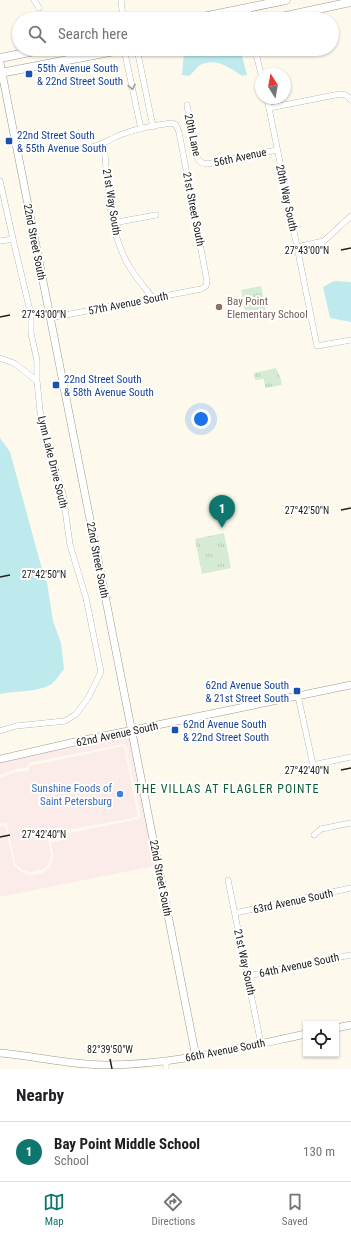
<!DOCTYPE html>
<html lang="en">
<head>
<meta charset="utf-8">
<style>
	body { margin:0; font-family:"Roboto Condensed",sans-serif; background:#f2f2f2; color:#202124 }
	.controls { position:absolute; right:12px; bottom:12px; display:grid; overflow:hidden; border-radius:0px; box-shadow:0 1px 3px #0004 }
	.controls button { width:36px; height:36px; display:grid; place-items:center; padding:0; border:0; border-bottom:1px solid #e0e0e0; background:#fff; color:#202124; font:20px sans-serif }
	.compass { position:absolute; left:255px; top:68px; width:36px; height:36px; border-radius:50%; background:#fff; box-shadow:0 1px 3px #0004; rotate:349deg }
	.you { position:absolute; left:201px; top:419px; width:14px; height:14px; margin:-10px; border:3px solid #fff; border-radius:50%; background:#1a73e8; box-shadow:0 0 0 6px #1a73e833 }
	.badge { display:grid; place-items:center; width:26px; height:26px; border-radius:50%; background:#0f766e; color:#fff; font-size:13px; font-weight:700 }
	.pin { position:absolute; translate:-50% -33px; filter:drop-shadow(0 1px 2px #0008) }
	.pin::after { content:''; position:absolute; top:21px; width:14px; height:12px; background:inherit; clip-path:polygon(0 0,100% 0,50% 100%) }
	.list { margin:0; padding:0; list-style:none }
	h2 { display:flex; justify-content:space-between; align-items:center; height:52px; margin:0; padding:0 16px; font-size:17px }
	h2 small { font-size:13px; font-weight:400; color:#757577 }
	.list li { display:grid; grid-template-columns:26px 1fr auto; gap:12px; align-items:center; box-sizing:border-box; height:60px; padding:0 16px; border-top:1px solid #e0e0e0 }
	.list b { display:block; font-size:15px; white-space:nowrap }
	.list p { margin:0; font-size:13px; white-space:nowrap; color:#757577 }
	.list em { font-size:13px; font-style:normal; color:#757577 }
	.icon { flex:none; width:22px; height:22px; fill:none; stroke:currentColor; stroke-width:2; stroke-linecap:round; stroke-linejoin:round }
	.map { position:relative; flex:none; width:351px; height:1069px; overflow:hidden }
	.search { position:absolute; background:#fff; box-shadow:0 1px 3px #0004; left:12px; right:12px; top:12px; height:44px; display:flex; align-items:center; gap:10px; box-sizing:border-box; padding:0 14px; border-radius:22px; color:#757577; font-size:15px }
	.sheet { height:112px; background:#fff }
	nav { display:flex; justify-content:space-around; align-items:center; box-sizing:border-box; height:56px; border-top:1px solid #e0e0e0; background:#fff; font-size:11px; color:#757577 }
	nav a { display:grid; justify-items:center; gap:2px }
	nav .on { color:#0f766e }
	.map>svg:first-child { display:block }
	.commercial { fill:#fcece9 }
	.park { fill:url(#park-tufts) }
	.water { fill:#beeaed }
	.lines { fill:none; stroke-linecap:round; stroke-linejoin:round }
	.minor-casing { stroke:#9c9a8d; stroke-width:6 }
	.tertiary-casing { stroke:#9c9a8d; stroke-width:8 }
	.secondary-casing { stroke:#9c9a8d; stroke-width:9 }
	.minor { stroke:#fff; stroke-width:5.5 }
	.tertiary { stroke:#fff; stroke-width:7 }
	.secondary { stroke:#fff; stroke-width:8 }
	.oneway { stroke:#9c9b99 }
	.ticks { fill:none; stroke:#22211c; stroke-width:1.5 }
	.transit-dot { fill:#1a4fb4; stroke:#fff; stroke-width:1.5 }
	.education-dot { fill:#8d6e63; stroke:#fff; stroke-width:1.5 }
	.shop-dot { fill:#3f7fe0; stroke:#fff; stroke-width:1.5 }
	.labels { text-anchor:middle; stroke-width:4; stroke-linejoin:round; paint-order:stroke }
	.transit-label { font-size:11px; fill:#164399; stroke:#fff; text-anchor:start }
	.street-label { font-size:11px; fill:#22211c; stroke:#fff }
	.education-label { font-size:11px; fill:#785e54; stroke:#fff; text-anchor:start }
	.shop-label { font-size:11px; fill:#366cbe; stroke:#fff; text-anchor:end }
	.neighbourhood-label { font-size:12px; letter-spacing:1px; fill:#0d5c31; stroke:#fff }
	.ticks-label { font-size:10px; text-anchor:middle; fill:#22211c; stroke:#fff; stroke-width:4; stroke-linejoin:round; paint-order:stroke }
</style>
</head>
<body>
<div class="map">
<svg width="351" height="1069" viewBox="0 0 351 1069">
	<defs>
		<pattern id="park-tufts" width="24" height="20" patternUnits="userSpaceOnUse"><rect width="24" height="20" fill="#d5ebd4"/><path d="M3 7l-1-3M5 7V3M7 7l1-3M15 17l-1-3M17 17v-4M19 17l1-3" fill="none" stroke="#b7c9b5"/></pattern>
	</defs>
	<rect width="100%" height="100%" fill="#fdfaed"/>
	<!-- commercial -->
	<path class="commercial" d="M130 735 154 866 0 897V827L5 826 14 865 21 872 28 875H35L43 873 49 868 52 862 53 855 51 842 63 840 65 836V834L139 819 141 816 126 746 124 744 29 763 27 768 16 769 0 775V763L54 750Z
		M124 746 138 817 62 831 63 837 48 840 51 855 50 861 47 866 42 870 29 872 23 870 17 865 15 863 7 823 0 824V778L16 772 29 771V766Z"/>
	<!-- park -->
	<path class="park" d="M261 286 266 312 246 316 241 290Z
		M276 368 281 379 282 385 265 388 264 379 255 380 254 373Z
		M224 533 231 568 202 574 195 539Z"/>
	<!-- water -->
	<path class="water" d="M186 49H238L242 56 247 75 242 76C231 68 215 57 200 65 197 67 193 73 189 76L182 75 184 52Z
		M334 281 351 282V322L330 318 323 287Z
		M0 438 10 452 45 580 47 582 53 621 61 643 64 669C60 674 55 682 50 685 37 692 14 691 0 694Z"/>
	<g class="lines">
		<defs>
			<path id="minor" d="M34 0 39 8
				M121 0 123 19
				M248 8 249 19
				M124 49 141 129
				M137 49 153 127
				M255 49 261 74
				M256 53 275 49
				M267 98 317 346 351 340
				M187 105 196 155C199 161 200 163 207 164L277 150
				M269 108 340 94 346 95 351 100
				M104 144C108 185 108 230 129 266 136 278 145 288 153 298
				M17 150C42 147 67 152 92 147 105 144 111 138 123 134 138 128 156 125 172 123L176 125 179 132 207 281 206 286 201 289 50 318
				M0 181 13 239 0 241
				M113 223 156 215
				M13 239 31 315V333L37 361V381
				M297 247 324 241 351 216
				M0 358 14 363 37 381 40 411 46 442 63 494 70 545 86 598 101 672 88 698 76 714 65 721 16 726 0 731
				M298 696 313 765 351 757
				M314 835 321 829 351 823
				M228 880 261 1044
				M235 913 351 888
				M248 976 351 955
				M166 1069V1061"/>
			<path id="tertiary" d="M0 63 196 1057
				M0 759 75 742 351 685
				M336 1028 351 1025
				M0 1053C35 1056 70 1065 105 1065 173 1065 240 1048 306 1034"/>
			<path id="secondary" d="M193 19 286 0
				M272 19 351 2
				M0 58 45 49
				M0 73 125 49"/>
		</defs>
		<!-- minor casing -->
		<use href="#minor" class="minor-casing"/>
		<!-- tertiary casing -->
		<use href="#tertiary" class="tertiary-casing"/>
		<!-- secondary casing -->
		<use href="#secondary" class="secondary-casing"/>
		<!-- minor -->
		<use href="#minor" class="minor"/>
		<!-- tertiary -->
		<use href="#tertiary" class="tertiary"/>
		<!-- secondary -->
		<use href="#secondary" class="secondary"/>
	</g>
	<!-- one-way arrows -->
	<defs><path id="oneway-chevron" d="M-2-3.5L2.5 0L-2 3.5" fill="none" stroke-width="1.6" stroke-linecap="round" stroke-linejoin="round"/></defs>
	<use class="oneway" href="#oneway-chevron" transform="translate(132 87) rotate(79)"/>
	<!-- ticks -->
	<path class="ticks" d="M341 250 351 248M0 317 10 315M341 510 351 508M0 577 10 575M341 770 351 768M0 837 10 835M110 1059 112 1069"/>
	<!-- markers -->
	<g class="transit-dot">
		<rect x="25" y="70" width="8" height="8" rx="2"/>
		<rect x="5" y="137" width="8" height="8" rx="2"/>
		<rect x="52" y="381" width="8" height="8" rx="2"/>
		<rect x="293" y="687" width="8" height="8" rx="2"/>
		<rect x="171" y="726" width="8" height="8" rx="2"/>
	</g>
	<circle class="education-dot" cx="219" cy="307" r="4"/>
	<circle class="shop-dot" cx="120" cy="794" r="4"/>
	<g class="labels">
		<!-- transit labels -->
		<g class="transit-label">
			<text x="37" y="72">55th Avenue South<tspan x="37" dy="13">&amp; 22nd Street South</tspan></text>
			<text x="17" y="139">22nd Street South<tspan x="17" dy="13">&amp; 55th Avenue South</tspan></text>
			<text x="64" y="383">22nd Street South<tspan x="64" dy="13">&amp; 58th Avenue South</tspan></text>
			<text x="289" y="689" text-anchor="end">62nd Avenue South<tspan x="289" dy="13">&amp; 21st Street South</tspan></text>
			<text x="183" y="728">62nd Avenue South<tspan x="183" dy="13">&amp; 22nd Street South</tspan></text>
		</g>
		<!-- street labels -->
		<g class="street-label">
			<text transform="translate(193 135) rotate(78)" y="4">20th Lane</text>
			<text transform="translate(240 157) rotate(-12)" y="4">56th Avenue</text>
			<text transform="translate(287 198) rotate(78)" y="4">20th Way South</text>
			<text transform="translate(112 202) rotate(81)" y="4">21st Way South</text>
			<text transform="translate(194 209) rotate(79)" y="4">21st Street South</text>
			<text transform="translate(35 242) rotate(79)" y="4">22nd Street South</text>
			<text transform="translate(128 303) rotate(-11)" y="4">57th Avenue South</text>
			<text transform="translate(53 462) rotate(76)" y="4">Lynn Lake Drive South</text>
			<text transform="translate(98 560) rotate(79)" y="4">22nd Street South</text>
			<text transform="translate(117 734) rotate(-12)" y="4">62nd Avenue South</text>
			<text transform="translate(161 878) rotate(79)" y="4">22nd Street South</text>
			<text transform="translate(293 901) rotate(-12)" y="4">63rd Avenue South</text>
			<text transform="translate(245 962) rotate(78)" y="4">21st Way South</text>
			<text transform="translate(299 965) rotate(-12)" y="4">64th Avenue South</text>
			<text transform="translate(225 1050) rotate(-11)" y="4">66th Avenue South</text>
		</g>
		<!-- education labels -->
		<g class="education-label">
			<text x="227" y="305">Bay Point<tspan x="227" dy="13">Elementary School</tspan></text>
		</g>
		<!-- shop labels -->
		<g class="shop-label">
			<text x="112" y="792">Sunshine Foods of<tspan x="112" dy="13">Saint Petersburg</tspan></text>
		</g>
		<!-- neighbourhood labels -->
		<g class="neighbourhood-label">
			<text x="227" y="793">THE VILLAS AT FLAGLER POINTE</text>
		</g>
	</g>
	<g class="ticks-label">
		<text x="307" y="254">27°43'00"N</text>
		<text x="44" y="318">27°43'00"N</text>
		<text x="307" y="514">27°42'50"N</text>
		<text x="44" y="578">27°42'50"N</text>
		<text x="307" y="774">27°42'40"N</text>
		<text x="44" y="838">27°42'40"N</text>
		<text x="110" y="1053">82°39'50"W</text>
	</g>
</svg>
<div class="controls">
<button><svg class="icon" aria-label="locate" viewBox="0 0 24 24"><circle cx="12" cy="12" r="6"/><path d="M12 2v4M12 18v4M2 12h4M18 12h4"/></svg></button>
</div>
<svg class="compass" viewBox="-18 -18 36 36"><path d="M0-13l5 13h-10z" fill="#e53935"/><path d="M0 13l5-13h-10z" fill="#757577"/></svg>
<div class="you"></div>
<div class="pin badge" style="left:222px;top:528px">1</div>
<div class="search"><svg class="icon" aria-label="search" viewBox="0 0 24 24"><circle cx="10" cy="10" r="6"/><path d="M15 15l6 6"/></svg>Search here</div>
</div>
<section class="sheet">
<h2>Nearby<small></small></h2>
<ul class="list">
<li><span class="badge">1</span><div><b>Bay Point Middle School</b><p>School</p></div><em>130 m</em></li>
</ul>
</section>
<nav>
<a class="on"><svg class="icon" aria-label="map" viewBox="0 0 24 24"><path d="M3 6l6-2 6 2 6-2v14l-6 2-6-2-6 2zM9 4v14M15 6v14"/></svg>Map</a>
<a><svg class="icon" aria-label="directions" viewBox="0 0 24 24"><path d="M12 3l9 9-9 9-9-9zM9 14v-3h6M13 9l2 2-2 2"/></svg>Directions</a>
<a><svg class="icon" aria-label="saved" viewBox="0 0 24 24"><path d="M7 4h10v16l-5-4-5 4z"/></svg>Saved</a>
</nav>
</body>
</html>
